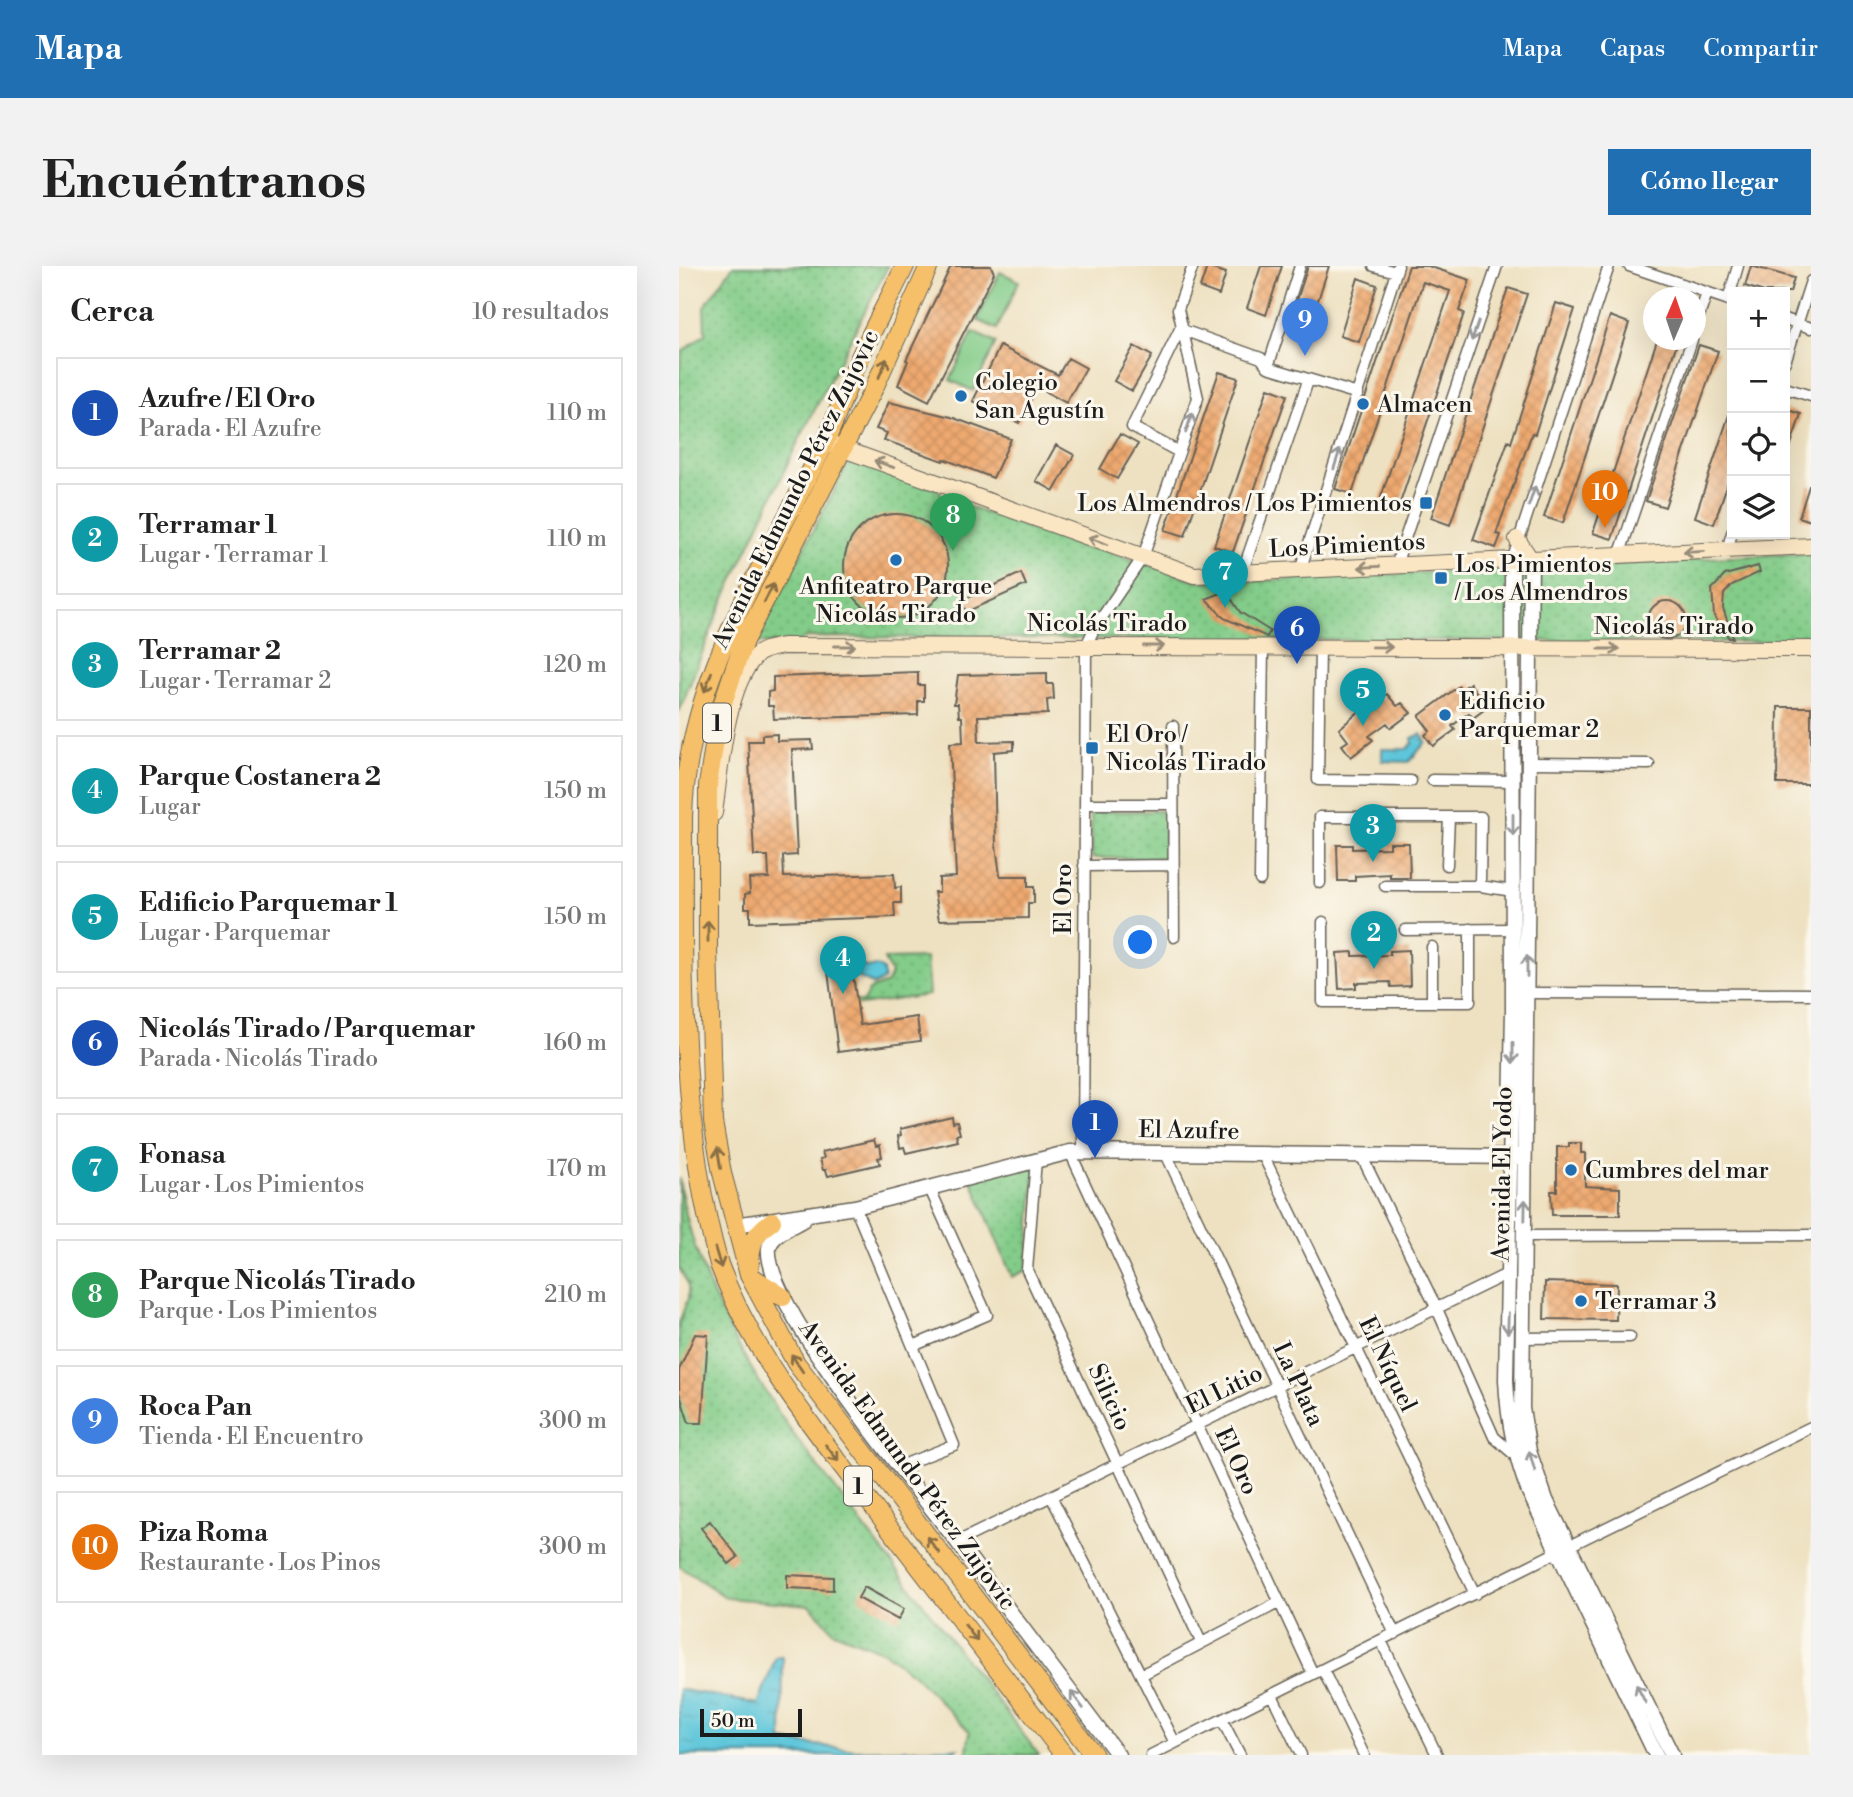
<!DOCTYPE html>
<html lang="es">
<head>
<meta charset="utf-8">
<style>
	body { margin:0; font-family:"Libre Bodoni",serif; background:#f2f2f2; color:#222 }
	.controls { position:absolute; right:21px; top:21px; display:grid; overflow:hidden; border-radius:0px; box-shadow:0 7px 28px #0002 }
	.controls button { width:63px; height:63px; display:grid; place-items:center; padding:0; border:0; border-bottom:2px solid #e0e0e0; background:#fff; color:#222; font:35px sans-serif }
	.compass { position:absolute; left:964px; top:21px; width:63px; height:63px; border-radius:50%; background:#fff; box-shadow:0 7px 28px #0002; rotate:2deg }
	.scale { position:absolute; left:21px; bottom:18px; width:102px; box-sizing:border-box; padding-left:7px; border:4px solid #1c1c1c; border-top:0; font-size:19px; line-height:24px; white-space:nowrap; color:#1c1c1c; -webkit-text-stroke:5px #fbf7ec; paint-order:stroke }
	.you { position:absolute; left:462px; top:677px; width:24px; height:24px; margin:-18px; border:5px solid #fff; border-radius:50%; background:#1a73e8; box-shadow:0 0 0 10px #1a73e833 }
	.badge { display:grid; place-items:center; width:46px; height:46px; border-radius:50%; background:#1f6fb2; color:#fff; font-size:23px; font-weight:700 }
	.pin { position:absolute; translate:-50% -58px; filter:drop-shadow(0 2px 4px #0008) }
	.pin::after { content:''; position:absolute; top:37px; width:24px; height:21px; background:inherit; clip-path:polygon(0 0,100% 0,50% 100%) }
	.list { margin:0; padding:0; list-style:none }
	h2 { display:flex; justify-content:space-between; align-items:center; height:91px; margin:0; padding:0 28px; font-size:30px }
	h2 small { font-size:23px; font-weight:400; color:#767676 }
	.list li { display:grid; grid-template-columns:46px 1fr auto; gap:21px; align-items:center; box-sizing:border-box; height:112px; margin:0 14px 14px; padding:0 14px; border:2px solid #e0e0e0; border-radius:0px }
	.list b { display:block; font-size:26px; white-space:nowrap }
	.list p { margin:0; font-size:23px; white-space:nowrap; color:#767676 }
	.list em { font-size:23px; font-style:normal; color:#767676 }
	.icon { flex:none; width:38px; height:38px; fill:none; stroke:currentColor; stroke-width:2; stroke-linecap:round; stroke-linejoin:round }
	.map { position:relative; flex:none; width:1132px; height:1489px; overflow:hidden; border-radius:0px }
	header { display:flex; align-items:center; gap:42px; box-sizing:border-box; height:98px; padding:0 35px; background:#1f6fb2; color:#fff }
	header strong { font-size:33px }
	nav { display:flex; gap:38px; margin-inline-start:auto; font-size:24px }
	.intro { display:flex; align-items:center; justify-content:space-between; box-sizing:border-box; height:168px; padding:0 42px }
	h1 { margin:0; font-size:49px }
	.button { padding:18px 32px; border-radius:0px; background:#1f6fb2; color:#fff; font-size:24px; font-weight:700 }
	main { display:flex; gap:42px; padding:0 42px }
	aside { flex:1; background:#fff; border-radius:0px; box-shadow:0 7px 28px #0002 }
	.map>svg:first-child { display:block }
	.grass { fill:url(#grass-dots); stroke:#507452; stroke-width:2 }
	.pitch { fill:#83cc89; stroke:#507452; stroke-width:2 }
	.water { fill:url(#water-ripples); stroke:#3c717b; stroke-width:2 }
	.building { fill:url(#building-cross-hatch) }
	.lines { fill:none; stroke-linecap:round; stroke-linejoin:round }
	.minor-casing { stroke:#666156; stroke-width:13 }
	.tertiary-casing { stroke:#666156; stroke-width:17 }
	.secondary-casing { stroke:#666156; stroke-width:18 }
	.trunk-casing { stroke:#666156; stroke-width:20 }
	.minor { stroke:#fff; stroke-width:10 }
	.tertiary { stroke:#fff; stroke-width:14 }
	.secondary { stroke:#fbe6c4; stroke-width:16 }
	.trunk { stroke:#f6c06b; stroke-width:18 }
	.oneway { stroke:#999 }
	.oneway2 { stroke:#896e44 }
	.oneway3 { stroke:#978b78 }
	.poi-dot { fill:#1f6fb2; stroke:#fbf7ec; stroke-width:2.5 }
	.labels { text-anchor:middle; stroke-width:6; stroke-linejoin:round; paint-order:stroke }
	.shield { fill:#fbf7ec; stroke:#5f5e5a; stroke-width:2 }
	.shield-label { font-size:23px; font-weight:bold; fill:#1c1c1c }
	.poi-label { font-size:24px; fill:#1c1c1c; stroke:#fbf7ec; text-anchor:start }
	.street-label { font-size:24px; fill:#1c1c1c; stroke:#fbf7ec }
</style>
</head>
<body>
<header>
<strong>Mapa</strong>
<nav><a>Mapa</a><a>Capas</a><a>Compartir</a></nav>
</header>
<div class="intro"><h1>Encuéntranos</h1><a class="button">Cómo llegar</a></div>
<main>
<aside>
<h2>Cerca<small>10 resultados</small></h2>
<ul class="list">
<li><span class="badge" style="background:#1a4fb4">1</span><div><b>Azufre / El Oro</b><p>Parada · El Azufre</p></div><em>110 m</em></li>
<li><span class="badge" style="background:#0f9aa8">2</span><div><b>Terramar 1</b><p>Lugar · Terramar 1</p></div><em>110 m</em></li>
<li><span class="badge" style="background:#0f9aa8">3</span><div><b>Terramar 2</b><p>Lugar · Terramar 2</p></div><em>120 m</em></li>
<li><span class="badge" style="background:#0f9aa8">4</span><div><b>Parque Costanera 2</b><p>Lugar</p></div><em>150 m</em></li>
<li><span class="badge" style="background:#0f9aa8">5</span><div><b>Edificio Parquemar 1</b><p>Lugar · Parquemar</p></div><em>150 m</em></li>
<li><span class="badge" style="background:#1a4fb4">6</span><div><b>Nicolás Tirado / Parquemar</b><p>Parada · Nicolás Tirado</p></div><em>160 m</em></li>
<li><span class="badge" style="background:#0f9aa8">7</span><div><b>Fonasa</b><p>Lugar · Los Pimientos</p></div><em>170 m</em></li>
<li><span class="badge" style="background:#2e9e5b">8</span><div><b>Parque Nicolás Tirado</b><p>Parque · Los Pimientos</p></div><em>210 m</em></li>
<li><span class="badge" style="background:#3f7fe0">9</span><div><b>Roca Pan</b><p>Tienda · El Encuentro</p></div><em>300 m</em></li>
<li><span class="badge" style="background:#e8710a">10</span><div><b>Piza Roma</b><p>Restaurante · Los Pinos</p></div><em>300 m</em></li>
</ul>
</aside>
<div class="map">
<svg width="1132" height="1489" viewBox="0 0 1132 1489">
	<defs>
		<pattern id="grass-dots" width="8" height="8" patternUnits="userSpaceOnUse" patternTransform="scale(1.75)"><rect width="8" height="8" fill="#83cc89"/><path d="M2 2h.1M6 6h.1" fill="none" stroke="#71af76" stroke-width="1.8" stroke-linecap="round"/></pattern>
		<pattern id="water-ripples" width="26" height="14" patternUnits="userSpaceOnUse" patternTransform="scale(1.75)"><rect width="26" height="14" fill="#5dc6da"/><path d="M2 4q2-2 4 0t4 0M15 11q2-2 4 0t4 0" fill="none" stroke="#50aaba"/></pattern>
		<pattern id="building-cross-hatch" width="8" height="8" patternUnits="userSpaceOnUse" patternTransform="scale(1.75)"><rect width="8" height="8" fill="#eea970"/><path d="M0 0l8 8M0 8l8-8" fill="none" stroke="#cc9160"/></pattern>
	</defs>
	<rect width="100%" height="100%" fill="#fbf7ec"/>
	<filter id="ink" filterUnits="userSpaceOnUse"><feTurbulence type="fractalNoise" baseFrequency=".0143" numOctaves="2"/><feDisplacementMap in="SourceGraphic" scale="14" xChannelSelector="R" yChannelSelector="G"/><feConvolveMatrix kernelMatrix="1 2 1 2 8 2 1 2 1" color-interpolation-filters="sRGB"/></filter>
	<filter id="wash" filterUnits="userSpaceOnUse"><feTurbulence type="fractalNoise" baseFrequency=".00686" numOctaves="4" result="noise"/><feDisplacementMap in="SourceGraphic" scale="28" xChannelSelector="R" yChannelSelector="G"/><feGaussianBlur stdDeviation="1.57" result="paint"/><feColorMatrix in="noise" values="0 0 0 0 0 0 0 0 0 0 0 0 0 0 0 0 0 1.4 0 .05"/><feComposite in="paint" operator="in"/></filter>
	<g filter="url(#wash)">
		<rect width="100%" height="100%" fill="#eee1c1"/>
		<!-- grass -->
		<path class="grass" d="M54 0H209L113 188 38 349 0 446V106L3 86 26 68 25 41Z
			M171 194 262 225V231L408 283H421L519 315 562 316 1132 287V376L129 371 114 378 79 377 78 371Z
			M485 545 486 592H413L412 546Z
			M247 692 250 729 162 742 152 702 165 699 170 727 174 734 184 736 190 724 208 717 212 708 205 693Z
			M357 894 348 1004 333 1011 291 910Z
			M0 912C13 1004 60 1088 112 1165L360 1489H287L291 1466 235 1409 205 1386 155 1366 131 1339 48 1332 0 1300V1057L9 1032V1018L0 1002Z"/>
		<!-- pitch -->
		<path class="pitch" d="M321 6 340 15 318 63 298 54Z
			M294 66 317 77 294 125 271 114Z"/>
		<!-- water -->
		<path class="water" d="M742 468 747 476 730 496 703 495V483H728L734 477 733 472Z
			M178 697 189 702 198 700 204 704 205 713 195 719 171 707 170 699Z
			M97 1391H104L103 1475 177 1484 279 1482 270 1489H0V1423L79 1438Z"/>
		<g id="blocks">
			<!-- building -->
			<path class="building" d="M272 0H312L315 7 250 135 219 119 229 95 227 94Z
				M582 0H603L587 49 568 42Z
				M629 0H650L632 56 613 50Z
				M730 0H749L791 14 780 45 785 47 719 243 700 237 771 25 744 16 673 228 656 223Z
				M1072 0 1115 12 1111 26H1085L1066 20Z
				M528 1 547 7 540 29 521 22Z
				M679 12 698 19 680 76 661 70Z
				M829 22 848 28 771 259 752 252Z
				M877 37 896 43 856 168 853 167 817 268 822 269 817 282 794 274 829 175 832 177Z
				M931 50 950 57 884 257 865 251Z
				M978 74H999L933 273 914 267Z
				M1020 79 1039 85 986 241 967 235Z
				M321 80 379 109 389 92 407 102 387 137 358 121 340 157 294 135Z
				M455 80 473 90 453 125 435 115Z
				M540 106 559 112 506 270 486 264Z
				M589 122 608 129 554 286 535 280Z
				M210 136 272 151 332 173 314 212 265 193 264 195 205 174 208 167 197 163Z
				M1106 143 1122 148 1108 191H1106Z
				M1051 146 1053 204 1035 258 1016 251Z
				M441 168 459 178 438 213 421 203Z
				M377 179 395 189 375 225 357 215Z
				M1130 220H1132V255L1120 251Z
				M165 300a52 52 0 1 1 104 0a52 52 0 1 1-104 0Z
				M1079 300 1081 306 1053 319 1045 328 1044 342 1054 372H1050L1035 350 1033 323 1046 309Z
				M342 307 347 319 287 346 282 335Z
				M547 325 561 346 591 365 588 371 545 352 527 333Z
				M969 354a19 19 0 1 1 38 0a19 19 0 1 1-38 0Z
				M239 406V419H245V435H239V449L95 453 94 440H89V426L94 425V411Z
				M368 407V418H374L375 433 368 434 369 448 299 450 300 476 335 475V484L315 486 317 579 321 610H349V621H355V637H349V652L260 654 255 626H260V612L277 611 271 477 284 476 283 451H280L279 438H275L279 409Z
				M791 417 800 430 806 426 814 437 794 452 790 447 773 460 776 464 754 480 746 469 751 465 740 450 780 420 782 424Z
				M708 428 718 440 723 437 732 447 712 462 708 457 690 470 694 474 672 491 663 479 669 475 660 463 697 431 700 434Z
				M1099 441H1132V518H1098Z
				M98 468V475L133 474 134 483 113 484 118 589 104 590 105 611 215 608 216 622 222 621V637H215L216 651 71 656V642H66V628L71 627 70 613 90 612 89 590H75L69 475H83V469Z
				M711 577H730L731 612H711V608L676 610V615H659L658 579H673V583L711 582Z
				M730 684 731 720 712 721 711 716 677 717V722L660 723 658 687 674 686V690L711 689V685Z
				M173 702 181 759 238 751 241 775 159 786 149 705Z
				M273 851 274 857 278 856 281 868 277 869 279 875 227 887 225 881 221 882 219 870 222 869 221 863Z
				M195 874 197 880 201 879 203 891 199 892 201 898 149 910 147 904H144L141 893 145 892 143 886Z
				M890 877H902V887H906V920L941 922V949H873L872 925H878V881H890Z
				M866 1016 938 1018 937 1054 865 1053Z
				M16 1068 29 1069 23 1157H10L0 1126V1104Z
				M31 1255 59 1291 50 1298 22 1262Z
				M108 1309 154 1311V1324L108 1322Z
				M185 1321 225 1343 219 1354 179 1332Z"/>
		</g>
	</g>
	<g filter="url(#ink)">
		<use href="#blocks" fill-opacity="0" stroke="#666156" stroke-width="2"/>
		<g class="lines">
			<defs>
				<path id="minor" d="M695 0 717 6
					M950 0 1053 35
					M1049 34 1059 0
					M1106 53 1132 62
					M1016 62 1028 27
					M1106 96 1132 15
					M589 101 621 0
					M1106 122 1132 130
					M500 186 453 161 501 63 582 92 589 101 679 128
					M1048 284 1053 267
					M940 290 1013 74
					M833 295 930 0
					M717 299 818 0
					M621 305 719 0
					M563 307 629 115
					M641 381 639 514 732 515
					M494 460 495 671
					M850 497 970 498
					M753 514 834 515
					M406 538H494
					M768 599 770 551
					M405 600 494 599
					M581 614 584 380
					M641 617V551H802L801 620H706
					M801 620 834 625
					M644 656V736H791V663
					M726 664 834 663
					M753 681V736
					M848 727 1132 728
					M404 885 407 380 415 363 464 291 519 132 499 43 514 0
					M391 886 634 1408
					M486 886 716 1368
					M583 887 796 1328
					M682 889 758 1043 815 1171 837 1190
					M357 894 348 1004 522 1376
					M176 941 275 1179 221 1200
					M845 970 1132 969
					M843 1072 951 1071
					M234 1080 308 1049 251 923
					M372 1230 496 1477
					M278 1276 830 1007
					M888 1281 1132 1161
					M702 1375 758 1489
					M644 1404 685 1489
					M462 1409 601 1336
					M593 1429 622 1489
					M543 1454 561 1489
					M472 1489 878 1286"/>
				<path id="tertiary" d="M852 294 843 1142 850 1185 867 1234 993 1489
					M833 295 834 743 827 1114C829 1153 835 1189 850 1226L977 1489
					M125 953C114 960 92 968 90 982 84 1038 241 1226 280 1278 333 1348 386 1419 439 1489
					M56 959 176 941 391 886 842 891"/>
				<path id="secondary" d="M153 179 515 309 1132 280
					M838 273 852 294
					M35 547C41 506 46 424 75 392 82 383 94 382 104 380L1132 383"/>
				<path id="trunk" d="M226 0C210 33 192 66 177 100 166 126 157 153 145 179 86 299 7 414 4 552 4 696 0 860 40 998 74 1090 137 1165 195 1242 258 1324 322 1407 385 1489
					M250 0 195 122 65 375 40 448 29 519V682L34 856 43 907 70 1009 117 1097 415 1489
					M93 955C70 972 72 981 70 1009L104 1031"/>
			</defs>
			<!-- minor casing -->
			<use href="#minor" class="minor-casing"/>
			<!-- tertiary casing -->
			<use href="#tertiary" class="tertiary-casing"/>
			<!-- secondary casing -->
			<use href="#secondary" class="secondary-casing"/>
			<!-- trunk casing -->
			<use href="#trunk" class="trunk-casing"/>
			<!-- minor -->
			<use href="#minor" class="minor"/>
			<!-- tertiary -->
			<use href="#tertiary" class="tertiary"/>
			<!-- secondary -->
			<use href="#secondary" class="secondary"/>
			<!-- trunk -->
			<use href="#trunk" class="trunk"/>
		</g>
		<!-- one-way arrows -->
		<defs><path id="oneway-shaft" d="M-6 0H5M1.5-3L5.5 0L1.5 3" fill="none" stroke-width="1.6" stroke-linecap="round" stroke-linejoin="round" transform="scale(1.75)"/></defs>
		<g class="oneway">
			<use href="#oneway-shaft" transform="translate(796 65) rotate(109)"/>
			<use href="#oneway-shaft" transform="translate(510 157) rotate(-71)"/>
			<use href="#oneway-shaft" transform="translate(658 193) rotate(-72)"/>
			<use href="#oneway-shaft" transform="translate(853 230) rotate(-71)"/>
			<use href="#oneway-shaft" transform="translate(834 559) rotate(90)"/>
			<use href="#oneway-shaft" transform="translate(848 700) rotate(-90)"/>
			<use href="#oneway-shaft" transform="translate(834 787) rotate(90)"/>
			<use href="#oneway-shaft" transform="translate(846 944) rotate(-89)"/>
			<use href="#oneway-shaft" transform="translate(829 1057) rotate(92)"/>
			<use href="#oneway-shaft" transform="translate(853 1195) rotate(-106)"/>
			<use href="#oneway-shaft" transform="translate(962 1428) rotate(-117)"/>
			<use href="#oneway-shaft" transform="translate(398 1434) rotate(-127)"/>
		</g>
		<g class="oneway2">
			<use href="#oneway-shaft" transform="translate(204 102) rotate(-66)"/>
			<use href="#oneway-shaft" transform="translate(90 327) rotate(-63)"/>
			<use href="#oneway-shaft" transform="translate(29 416) rotate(110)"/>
			<use href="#oneway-shaft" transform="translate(29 665) rotate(-90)"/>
			<use href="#oneway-shaft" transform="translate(40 892) rotate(-99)"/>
			<use href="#oneway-shaft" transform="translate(39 992) rotate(73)"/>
			<use href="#oneway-shaft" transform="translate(118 1097) rotate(-123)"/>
			<use href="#oneway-shaft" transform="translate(153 1187) rotate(52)"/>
			<use href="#oneway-shaft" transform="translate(254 1279) rotate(-127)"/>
			<use href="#oneway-shaft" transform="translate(292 1367) rotate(53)"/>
		</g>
		<g class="oneway3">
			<use href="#oneway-shaft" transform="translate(205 198) rotate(-160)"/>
			<use href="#oneway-shaft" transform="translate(419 275) rotate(-160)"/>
			<use href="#oneway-shaft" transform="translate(1015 286) rotate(177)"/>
			<use href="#oneway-shaft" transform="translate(690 301) rotate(177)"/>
			<use href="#oneway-shaft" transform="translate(166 380)"/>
			<use href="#oneway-shaft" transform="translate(475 380)"/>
			<use href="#oneway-shaft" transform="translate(703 381) rotate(1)"/>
			<use href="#oneway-shaft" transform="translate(930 383)"/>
		</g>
	</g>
	<!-- markers -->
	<g class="poi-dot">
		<circle cx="282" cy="130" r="7"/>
		<circle cx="684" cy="138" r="7"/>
		<rect x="740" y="230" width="14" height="14" rx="3.5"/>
		<circle cx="217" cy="294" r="7"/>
		<rect x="755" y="305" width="14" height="14" rx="3.5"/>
		<circle cx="766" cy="449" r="7"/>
		<rect x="406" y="475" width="14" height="14" rx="3.5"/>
		<circle cx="892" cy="904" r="7"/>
		<circle cx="902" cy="1035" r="7"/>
	</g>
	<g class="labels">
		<!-- shield labels -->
		<g class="shield">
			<rect x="24" y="437.5" width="28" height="39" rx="5"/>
			<rect x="165" y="1200.5" width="28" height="39" rx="5"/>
		</g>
		<g class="shield-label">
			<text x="38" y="465">1</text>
			<text x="179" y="1228">1</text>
		</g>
		<!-- poi labels -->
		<g class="poi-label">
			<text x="296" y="124">Colegio<tspan x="296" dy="28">San Agustín</tspan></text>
			<text x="698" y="146">Almacen</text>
			<text x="733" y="245" text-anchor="end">Los Almendros / Los Pimientos</text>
			<text x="776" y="306">Los Pimientos<tspan x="776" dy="28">/ Los Almendros</tspan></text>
			<text x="217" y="328" text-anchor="middle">Anfiteatro Parque<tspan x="217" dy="28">Nicolás Tirado</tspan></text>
			<text x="780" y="443">Edificio<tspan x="780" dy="28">Parquemar 2</tspan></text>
			<text x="427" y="476">El Oro /<tspan x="427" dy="28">Nicolás Tirado</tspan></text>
			<text x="906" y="912">Cumbres del mar</text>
			<text x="916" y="1043">Terramar 3</text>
		</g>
		<!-- street labels -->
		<g class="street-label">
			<text transform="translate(116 223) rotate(-64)" y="8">Avenida Edmundo Pérez Zujovic</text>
			<text transform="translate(668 279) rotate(-3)" y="8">Los Pimientos</text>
			<text x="428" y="365">Nicolás Tirado</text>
			<text x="995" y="368">Nicolás Tirado</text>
			<text transform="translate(384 633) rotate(-90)" y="8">El Oro</text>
			<text transform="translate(510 864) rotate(1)" y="8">El Azufre</text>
			<text transform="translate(823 908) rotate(-89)" y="8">Avenida El Yodo</text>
			<text transform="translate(709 1098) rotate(64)" y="8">El Níquel</text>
			<text transform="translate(620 1118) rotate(65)" y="8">La Plata</text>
			<text transform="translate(545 1123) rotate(-26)" y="8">El Litio</text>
			<text transform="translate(431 1131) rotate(65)" y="8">Silicio</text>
			<text transform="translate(558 1195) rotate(65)" y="8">El Oro</text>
			<text transform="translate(229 1199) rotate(54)" y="8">Avenida Edmundo Pérez Zujovic</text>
		</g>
	</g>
</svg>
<div class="controls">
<button>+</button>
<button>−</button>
<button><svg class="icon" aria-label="locate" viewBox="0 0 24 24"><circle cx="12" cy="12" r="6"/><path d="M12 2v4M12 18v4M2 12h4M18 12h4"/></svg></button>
<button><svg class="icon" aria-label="layers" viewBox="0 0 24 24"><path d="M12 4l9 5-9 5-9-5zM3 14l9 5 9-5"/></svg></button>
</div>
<svg class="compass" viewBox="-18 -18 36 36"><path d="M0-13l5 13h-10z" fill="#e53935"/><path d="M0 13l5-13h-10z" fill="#767676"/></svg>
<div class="scale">50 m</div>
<div class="you"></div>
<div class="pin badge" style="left:416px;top:892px;background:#1a4fb4">1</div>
<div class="pin badge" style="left:695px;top:703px;background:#0f9aa8">2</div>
<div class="pin badge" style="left:694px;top:596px;background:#0f9aa8">3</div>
<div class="pin badge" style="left:164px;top:728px;background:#0f9aa8">4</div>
<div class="pin badge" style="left:684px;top:460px;background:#0f9aa8">5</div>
<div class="pin badge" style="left:618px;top:398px;background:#1a4fb4">6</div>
<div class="pin badge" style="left:546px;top:342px;background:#0f9aa8">7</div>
<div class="pin badge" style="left:274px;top:285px;background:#2e9e5b">8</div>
<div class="pin badge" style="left:626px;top:90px;background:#3f7fe0">9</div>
<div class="pin badge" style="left:926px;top:262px;background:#e8710a">10</div>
</div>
</main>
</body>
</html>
